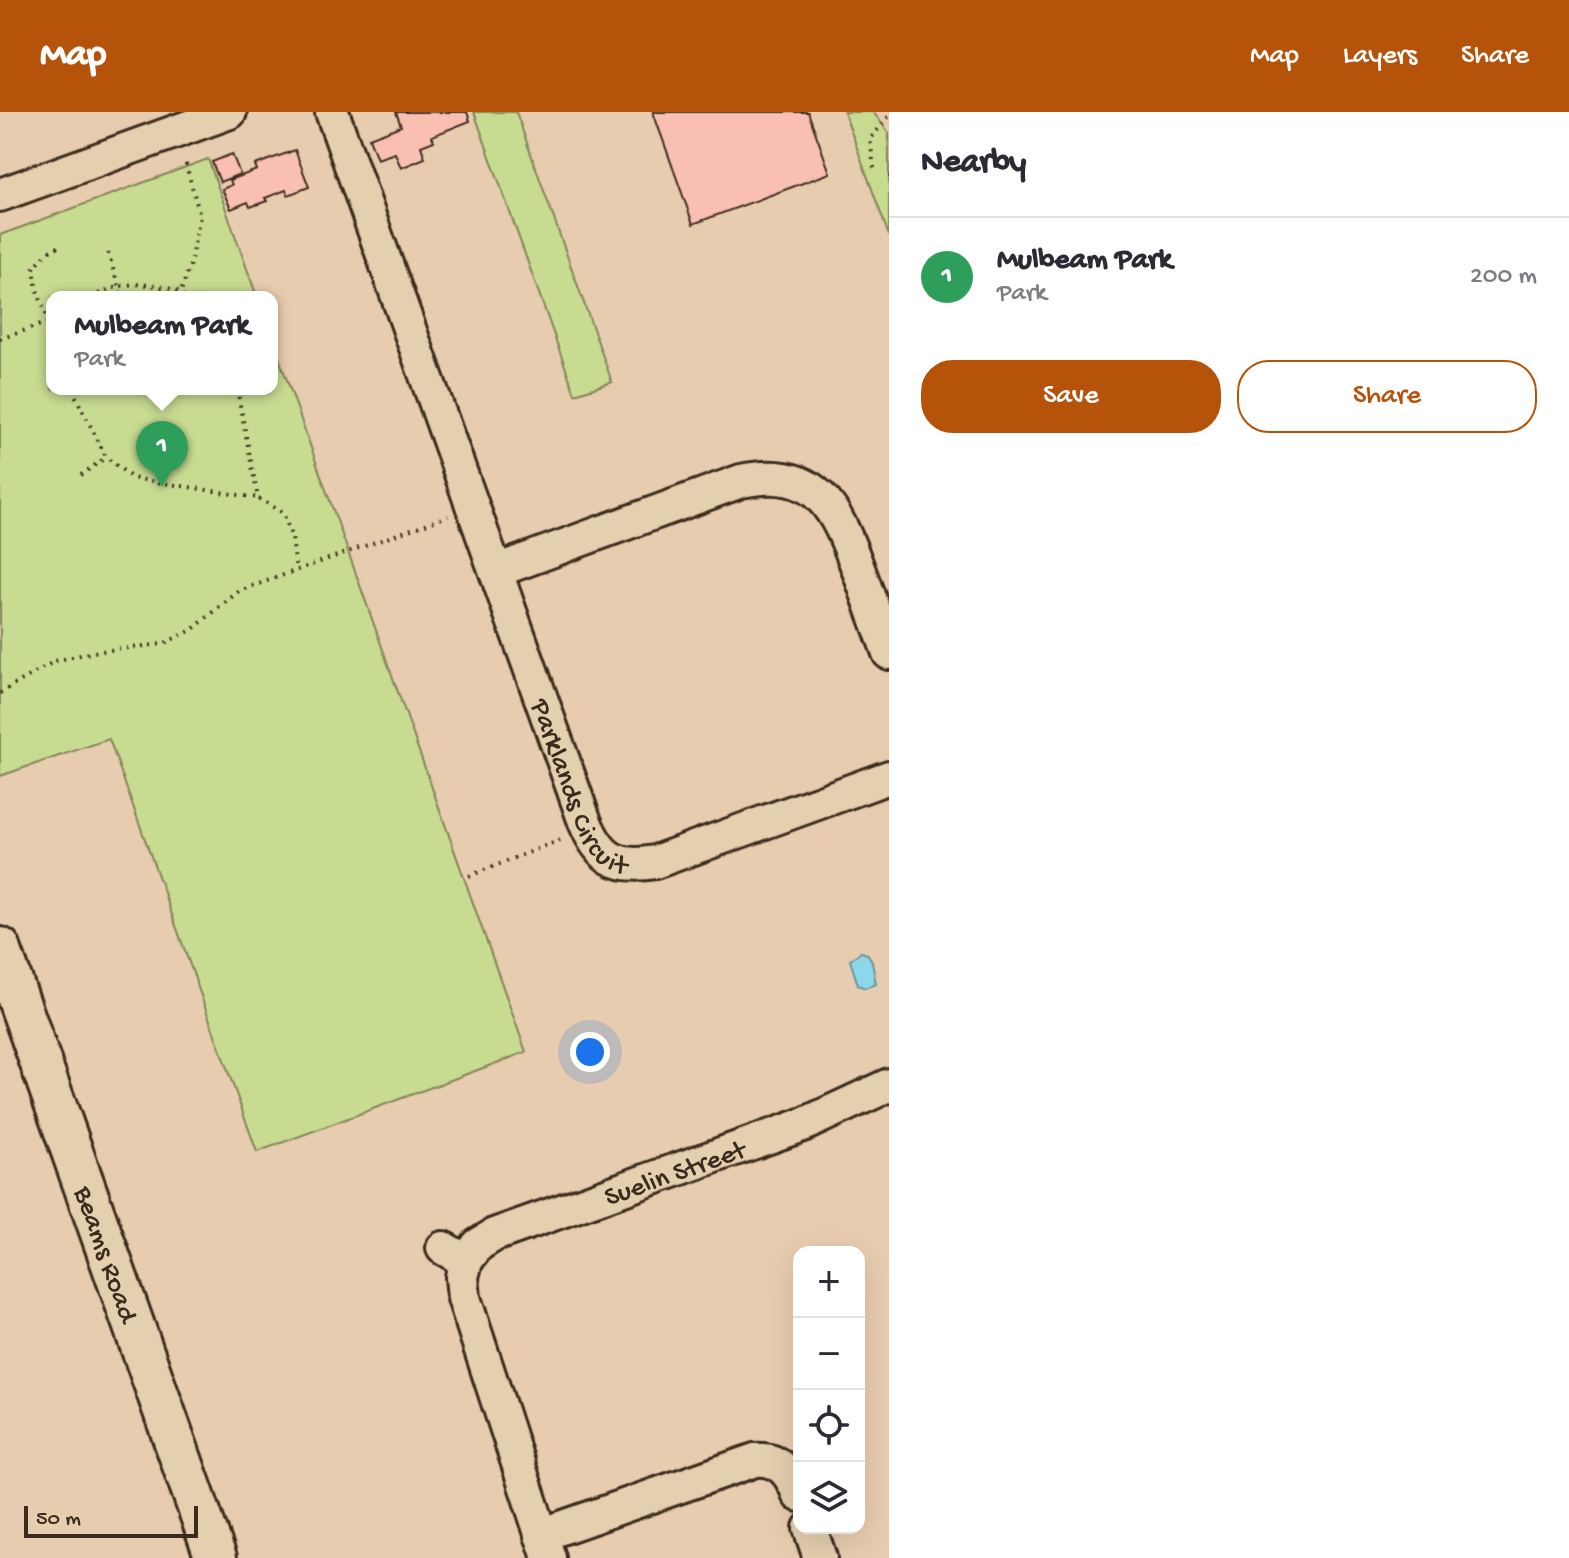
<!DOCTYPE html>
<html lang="en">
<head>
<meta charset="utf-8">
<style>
	body { margin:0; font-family:"Gochi Hand",sans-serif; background:#f2f2f3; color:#2b2b33 }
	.controls { position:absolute; right:24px; bottom:24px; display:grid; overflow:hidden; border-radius:16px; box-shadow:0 8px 32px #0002 }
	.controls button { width:72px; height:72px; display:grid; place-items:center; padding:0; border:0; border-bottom:2px solid #e1e1e2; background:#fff; color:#2b2b33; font:40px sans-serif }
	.scale { position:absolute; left:24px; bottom:20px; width:174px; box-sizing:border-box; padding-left:8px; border:4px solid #3b2a1e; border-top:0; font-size:22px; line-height:28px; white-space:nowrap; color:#3b2a1e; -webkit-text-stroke:6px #e4cfae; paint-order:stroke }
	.you { position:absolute; left:590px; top:940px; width:28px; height:28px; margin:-20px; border:6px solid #fff; border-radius:50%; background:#1a73e8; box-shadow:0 0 0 12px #1a73e833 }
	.badge { display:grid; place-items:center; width:52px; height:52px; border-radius:50%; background:#b45309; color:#fff; font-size:26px; font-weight:700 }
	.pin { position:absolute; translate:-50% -66px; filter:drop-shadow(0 2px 4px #0008) }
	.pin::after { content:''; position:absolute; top:42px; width:28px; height:24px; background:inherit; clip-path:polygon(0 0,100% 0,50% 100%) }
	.popup { position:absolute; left:46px; top:179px; width:232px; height:104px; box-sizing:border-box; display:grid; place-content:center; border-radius:16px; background:#fff; filter:drop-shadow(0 2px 6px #0005); font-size:26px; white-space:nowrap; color:#7c7c81 }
	.popup b { font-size:30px; color:#2b2b33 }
	.popup::after { content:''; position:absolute; left:50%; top:100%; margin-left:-16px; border:16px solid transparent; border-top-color:#fff }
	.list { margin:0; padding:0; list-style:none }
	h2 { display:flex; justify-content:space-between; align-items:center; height:104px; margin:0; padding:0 32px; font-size:34px }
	h2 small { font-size:26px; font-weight:400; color:#7c7c81 }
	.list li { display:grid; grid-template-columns:52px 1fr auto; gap:24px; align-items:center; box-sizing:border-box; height:120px; padding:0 32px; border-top:2px solid #e1e1e2 }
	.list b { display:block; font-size:30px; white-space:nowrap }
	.list p { margin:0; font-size:26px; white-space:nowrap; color:#7c7c81 }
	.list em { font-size:26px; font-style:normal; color:#7c7c81 }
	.actions { display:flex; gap:16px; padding:24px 32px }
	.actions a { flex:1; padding:18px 0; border:2px solid #b45309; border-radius:32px; text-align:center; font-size:28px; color:#b45309 }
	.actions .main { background:#b45309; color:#fff }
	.icon { flex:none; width:44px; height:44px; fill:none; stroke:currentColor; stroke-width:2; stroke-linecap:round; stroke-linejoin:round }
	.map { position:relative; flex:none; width:889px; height:1446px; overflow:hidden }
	header { display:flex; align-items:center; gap:48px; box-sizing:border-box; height:112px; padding:0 40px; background:#b45309; color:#fff }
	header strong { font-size:38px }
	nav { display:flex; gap:44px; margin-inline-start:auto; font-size:28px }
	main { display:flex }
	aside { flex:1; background:#fff }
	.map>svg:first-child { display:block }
	.green { fill:#c8dc91; stroke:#828358; stroke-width:2 }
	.water { fill:#8cd8eb; stroke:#6c9299; stroke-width:2 }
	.building { fill:#fabfb3; stroke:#3b2a1e; stroke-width:2 }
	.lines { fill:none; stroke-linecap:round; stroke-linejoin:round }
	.minor-casing { stroke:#3b2a1e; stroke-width:38 }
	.major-casing { stroke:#3b2a1e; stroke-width:46 }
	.path { stroke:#3b2a1e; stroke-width:4; stroke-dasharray:2 6; stroke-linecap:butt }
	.minor { stroke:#e4cfae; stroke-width:32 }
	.major { stroke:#e4cfae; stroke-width:40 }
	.labels { text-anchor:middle; stroke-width:8; stroke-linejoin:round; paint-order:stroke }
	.street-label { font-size:28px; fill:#3b2a1e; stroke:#e4cfae }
</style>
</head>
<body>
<header>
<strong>Map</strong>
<nav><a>Map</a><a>Layers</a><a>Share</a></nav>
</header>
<main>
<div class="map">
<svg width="889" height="1446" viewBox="0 0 889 1446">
	<rect width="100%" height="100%" fill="#e8ccaf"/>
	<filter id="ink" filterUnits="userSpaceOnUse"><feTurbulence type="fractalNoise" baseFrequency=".0125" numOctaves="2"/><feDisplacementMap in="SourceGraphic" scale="16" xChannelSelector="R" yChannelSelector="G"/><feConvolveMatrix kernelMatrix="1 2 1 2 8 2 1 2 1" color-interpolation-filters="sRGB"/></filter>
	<g filter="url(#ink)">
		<!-- green -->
		<path class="green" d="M474 0H516L612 270 575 282Z
			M844 0H873L889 21V124Z
			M208 47 257 185H52V277H272V226L526 940 257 1040 109 627 0 664V123Z"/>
		<!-- water -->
		<path class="water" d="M861 840 868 842 872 850 876 872 865 876 858 873 850 848Z"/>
		<!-- building -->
		<path class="building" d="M396 0H467L470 9 432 24 434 29 421 34 425 46 401 56 395 41 377 47 369 26 401 14Z
			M653 0H808L830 61 693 112Z
			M295 38 309 75 288 83 286 78 265 86 267 89 250 95 248 90 231 97 222 77 232 73 230 68 257 58 255 53Z
			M232 42 240 62 220 70 212 50Z"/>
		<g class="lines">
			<defs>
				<g id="minor">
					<path id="s1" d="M332 0 585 710C600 746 616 757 655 750L889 665"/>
					<path d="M0 83 230 0"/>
					<path d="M496 459 741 369C818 353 836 397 859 459 869 486 879 514 889 541"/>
					<path d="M443 1136 466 1149 462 1165 464 1186 549 1446"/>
					<path id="s2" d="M466 1149 478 1133 494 1123 805 1012 889 973"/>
					<path d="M810 1416 820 1446"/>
					<path d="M541 1423 755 1348C780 1346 791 1362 799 1383"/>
				</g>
				<g id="major">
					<path id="s3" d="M0 836 216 1446"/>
				</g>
			</defs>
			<!-- minor casing -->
			<use href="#minor" class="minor-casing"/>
			<!-- major casing -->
			<use href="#major" class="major-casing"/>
			<!-- path -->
			<path class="path" d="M874 56 870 27 889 4
				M888 64H889
				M108 141 122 185
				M91 185C119 173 131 169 161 175 171 177 178 177 184 185
				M179 185 190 153 200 104 185 49
				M52 218 37 178 34 155 48 140 58 135
				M0 227 52 209
				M72 277 106 345 132 366 258 386
				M237 277 258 386 283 401 292 426 296 458
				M81 363 105 346
				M0 581 55 549 93 540 163 532 192 518 239 479 448 404
				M469 764 563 727"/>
			<!-- minor -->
			<use href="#minor" class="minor"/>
			<!-- major -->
			<use href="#major" class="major"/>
		</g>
	</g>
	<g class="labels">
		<!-- street labels -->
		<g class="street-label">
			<text dy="10" stroke="none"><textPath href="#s1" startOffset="720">Parklands Circuit</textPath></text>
			<text dy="10" stroke="none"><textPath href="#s2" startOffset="230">Suelin Street</textPath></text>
			<text dy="10" stroke="none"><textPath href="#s3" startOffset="324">Beams Road</textPath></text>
		</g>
	</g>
</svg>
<div class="controls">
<button>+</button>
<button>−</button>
<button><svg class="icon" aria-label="locate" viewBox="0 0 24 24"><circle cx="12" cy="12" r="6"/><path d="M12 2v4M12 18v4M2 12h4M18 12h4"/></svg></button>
<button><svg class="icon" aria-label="layers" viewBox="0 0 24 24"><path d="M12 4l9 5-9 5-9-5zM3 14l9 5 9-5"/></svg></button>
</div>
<div class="scale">50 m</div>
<div class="you"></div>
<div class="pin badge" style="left:162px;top:375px;background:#2e9e5b">1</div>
<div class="popup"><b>Mulbeam Park</b>Park</div>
</div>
<aside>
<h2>Nearby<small></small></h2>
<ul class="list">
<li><span class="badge" style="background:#2e9e5b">1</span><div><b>Mulbeam Park</b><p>Park</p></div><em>200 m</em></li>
</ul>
<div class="actions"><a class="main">Save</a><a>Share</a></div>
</aside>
</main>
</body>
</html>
